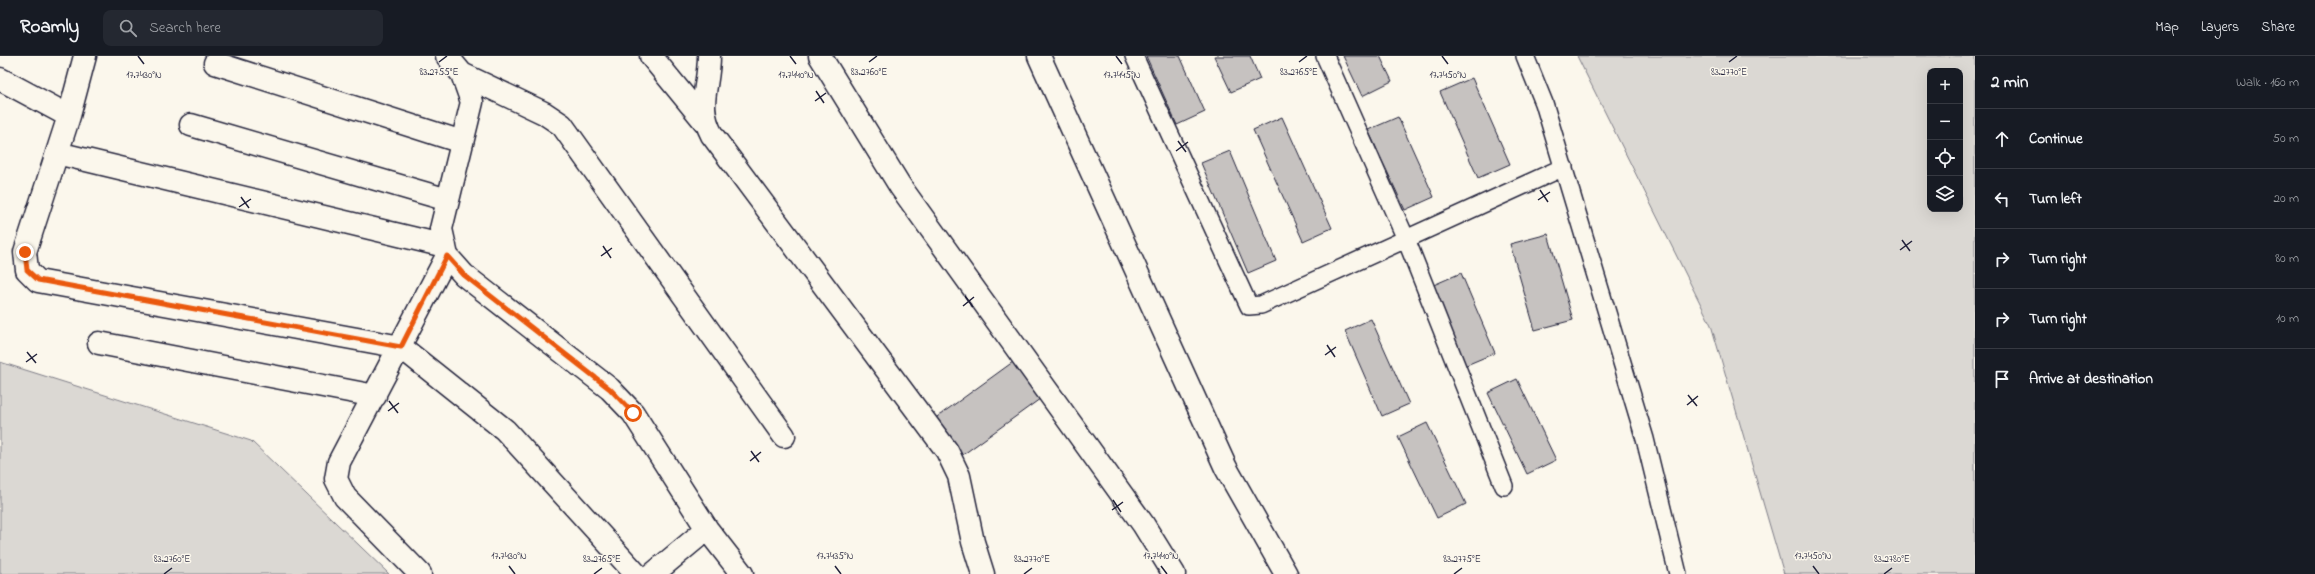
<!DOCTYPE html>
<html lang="en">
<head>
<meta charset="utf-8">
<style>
	body { margin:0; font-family:"Indie Flower",sans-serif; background:#242831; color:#f1f3f6 }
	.controls { position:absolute; right:12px; top:12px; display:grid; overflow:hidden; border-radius:8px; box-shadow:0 4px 16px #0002 }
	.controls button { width:36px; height:36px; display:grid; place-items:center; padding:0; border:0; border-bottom:1px solid #363941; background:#171b24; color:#f1f3f6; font:20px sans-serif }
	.stop { position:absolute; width:12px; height:12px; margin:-9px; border:3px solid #ea580c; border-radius:50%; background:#fff }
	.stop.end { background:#ea580c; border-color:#fff; box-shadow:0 1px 4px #0008 }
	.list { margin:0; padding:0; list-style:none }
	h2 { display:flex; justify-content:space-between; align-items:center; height:52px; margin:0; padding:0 16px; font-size:17px }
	h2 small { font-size:13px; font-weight:400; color:#9ea1a6 }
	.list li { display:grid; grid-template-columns:26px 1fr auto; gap:12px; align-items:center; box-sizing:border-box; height:60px; padding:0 16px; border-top:1px solid #363941 }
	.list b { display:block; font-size:15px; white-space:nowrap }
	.list em { font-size:13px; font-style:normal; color:#9ea1a6 }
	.icon { flex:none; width:22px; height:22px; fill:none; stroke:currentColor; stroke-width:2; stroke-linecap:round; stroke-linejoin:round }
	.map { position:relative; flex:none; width:1975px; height:518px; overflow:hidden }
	header { display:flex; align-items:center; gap:24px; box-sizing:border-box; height:56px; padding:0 20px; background:#171b24; border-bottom:1px solid #363941 }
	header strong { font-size:19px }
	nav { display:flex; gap:22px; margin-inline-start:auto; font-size:14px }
	.search { width:280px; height:36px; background:#242831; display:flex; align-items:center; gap:10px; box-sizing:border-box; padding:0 14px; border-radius:8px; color:#9ea1a6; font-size:15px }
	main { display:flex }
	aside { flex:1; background:#171b24 }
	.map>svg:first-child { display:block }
	.green { fill:#dbd8d3; stroke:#7e7d87; fill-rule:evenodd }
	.building { fill:#c6c2c0; stroke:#22223b }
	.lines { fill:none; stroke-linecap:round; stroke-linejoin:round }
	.lane-casing { stroke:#22223b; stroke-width:20 }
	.street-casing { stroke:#22223b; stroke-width:25 }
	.secondary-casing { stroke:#22223b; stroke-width:25 }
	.lane { stroke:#fbf7ec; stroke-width:17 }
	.street { stroke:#fbf7ec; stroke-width:22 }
	.secondary { stroke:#fbf7ec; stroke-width:22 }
	.route { stroke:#ea580c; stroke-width:5 }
	.ticks { fill:none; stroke:#22223b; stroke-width:1.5 }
	.ticks-label { font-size:10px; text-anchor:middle; fill:#22223b; stroke:#fbf7ec; stroke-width:3; stroke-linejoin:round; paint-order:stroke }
</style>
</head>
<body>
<header>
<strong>Roamly</strong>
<div class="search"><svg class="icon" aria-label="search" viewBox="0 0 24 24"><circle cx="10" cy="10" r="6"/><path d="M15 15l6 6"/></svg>Search here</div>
<nav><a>Map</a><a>Layers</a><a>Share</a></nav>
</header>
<main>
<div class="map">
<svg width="1975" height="518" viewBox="0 0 1975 518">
	<rect width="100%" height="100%" fill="#fbf7ec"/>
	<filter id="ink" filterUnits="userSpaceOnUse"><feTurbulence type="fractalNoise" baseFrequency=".025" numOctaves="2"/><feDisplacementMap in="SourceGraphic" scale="8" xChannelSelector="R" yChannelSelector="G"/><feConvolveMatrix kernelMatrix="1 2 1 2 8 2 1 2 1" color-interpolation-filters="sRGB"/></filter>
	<g filter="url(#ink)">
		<!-- green -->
		<path class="green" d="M1577 0H1975V518H1784L1711 269ZM1930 15H1960V153H1930Z
			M0 306 251 385 389 518H0Z"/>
		<!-- building -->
		<path class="building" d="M1146 0H1180L1205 56 1177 69Z
			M1214 0H1250L1260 23 1231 36Z
			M1343 0H1380L1392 25 1362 40Z
			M1472 22 1510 108 1478 122 1440 36Z
			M1282 61 1332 172 1303 185 1253 74Z
			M1398 61 1434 141 1405 154 1368 74Z
			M1230 95 1276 205 1248 217 1201 107Z
			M1548 178 1573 264 1535 274 1510 188Z
			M1461 217 1495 297 1464 310 1429 231Z
			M1371 263 1409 348 1382 360 1345 275Z
			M1017 303 1044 340 957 403 930 366Z
			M1517 323 1556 404 1527 418 1488 337Z
			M1427 367 1466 448 1437 462 1398 381Z"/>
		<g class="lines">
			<defs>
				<path id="lane" d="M1134 0 1249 250 1261 249 1564 111
					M1325 0 1406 183 1504 430
					M1525 0 1544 47 1645 383 1678 518"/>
				<path id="street" d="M85 0 69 60 25 196 27 214 38 225 401 291 505 374 636 518
					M447 0 462 18 472 46 441 173 447 200 464 219 610 333 633 357 707 473 742 518
					M651 0 705 66
					M709 0C709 32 696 49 712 79L947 395 959 420 973 486 983 518
					M215 7 462 86
					M462 18 544 57 562 69 784 380
					M0 23 69 60
					M191 69 448 144
					M57 97 445 190
					M99 287 375 340
					M420 518 345 441 336 423 339 406 447 200
					M653 518 707 473"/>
				<path id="secondary" d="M820 0 900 130 1143 468 1174 518
					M1039 0 1226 412 1286 518"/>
			</defs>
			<!-- lane casing -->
			<use href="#lane" class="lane-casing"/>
			<!-- street casing -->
			<use href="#street" class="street-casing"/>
			<!-- secondary casing -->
			<use href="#secondary" class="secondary-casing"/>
			<!-- lane -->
			<use href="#lane" class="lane"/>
			<!-- street -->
			<use href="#street" class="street"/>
			<!-- secondary -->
			<use href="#secondary" class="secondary"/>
		</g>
	</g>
	<g class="lines" filter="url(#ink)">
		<!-- route -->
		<path class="route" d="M25 196 27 214 38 224 401 291 447 200 464 219 610 333 633 357"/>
	</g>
	<!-- ticks -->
	<path class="ticks" d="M138 0 144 8M790 0 796 8M1116 0 1122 8M1442 0 1448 8M439 6 447 0M869 6 877 0M1299 6 1307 0M1729 6 1737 0M816 35 824 47M815 45 826 37M1178 85 1186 96M1176 95 1188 86M1540 134 1548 146M241 141 249 152M1538 144 1550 136M239 151 251 143M1902 184 1910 195M603 190 611 202M1900 194 1912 185M601 200 612 192M965 240 973 251M963 250 974 241M1327 289 1335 301M27 296 36 307M1325 299 1336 291M26 306 37 298M1688 339 1697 350M389 345 398 357M1687 349 1698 340M388 355 399 347M751 395 759 406M750 405 761 396M1113 444 1121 456M1112 454 1123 446M509 510 515 518M835 510 841 518M1161 510 1167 518M1813 510 1819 518M164 518 172 512M594 518 602 512M1024 518 1032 512M1454 518 1462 512M1884 518 1892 512"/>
	<g class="ticks-label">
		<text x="869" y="19">83.2760°E</text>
		<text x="439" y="19">83.2755°E</text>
		<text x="1299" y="19">83.2765°E</text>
		<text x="1729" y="19">83.2770°E</text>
		<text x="144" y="22">17.7430°N</text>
		<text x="796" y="22">17.7440°N</text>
		<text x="1122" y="22">17.7445°N</text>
		<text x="1448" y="22">17.7450°N</text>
		<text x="509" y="503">17.7430°N</text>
		<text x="835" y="503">17.7435°N</text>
		<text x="1161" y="503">17.7440°N</text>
		<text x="1813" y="503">17.7450°N</text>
		<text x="172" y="506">83.2760°E</text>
		<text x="602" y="506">83.2765°E</text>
		<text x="1032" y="506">83.2770°E</text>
		<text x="1462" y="506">83.2775°E</text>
		<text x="1892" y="506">83.2780°E</text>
	</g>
</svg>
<div class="controls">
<button>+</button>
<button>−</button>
<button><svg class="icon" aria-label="locate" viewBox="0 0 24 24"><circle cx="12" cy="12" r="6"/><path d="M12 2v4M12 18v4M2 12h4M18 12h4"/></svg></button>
<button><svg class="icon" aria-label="layers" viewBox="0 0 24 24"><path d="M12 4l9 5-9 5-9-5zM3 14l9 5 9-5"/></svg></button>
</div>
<div class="stop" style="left:633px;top:357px"></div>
<div class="stop end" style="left:25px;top:196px"></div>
</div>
<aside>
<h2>2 min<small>Walk · 160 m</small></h2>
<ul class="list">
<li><svg class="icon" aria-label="ahead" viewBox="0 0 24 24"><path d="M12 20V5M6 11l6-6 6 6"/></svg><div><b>Continue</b></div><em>50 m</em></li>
<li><svg class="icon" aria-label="left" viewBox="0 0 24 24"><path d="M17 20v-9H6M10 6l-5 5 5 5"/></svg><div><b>Turn left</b></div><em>20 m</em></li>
<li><svg class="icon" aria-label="right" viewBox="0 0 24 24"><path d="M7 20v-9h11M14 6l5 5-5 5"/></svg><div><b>Turn right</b></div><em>80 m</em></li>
<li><svg class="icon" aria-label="right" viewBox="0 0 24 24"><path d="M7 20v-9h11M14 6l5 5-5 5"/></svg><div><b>Turn right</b></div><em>10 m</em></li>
<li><svg class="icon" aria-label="arrive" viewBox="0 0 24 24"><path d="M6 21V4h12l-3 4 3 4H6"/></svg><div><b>Arrive at destination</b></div></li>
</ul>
</aside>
</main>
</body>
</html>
